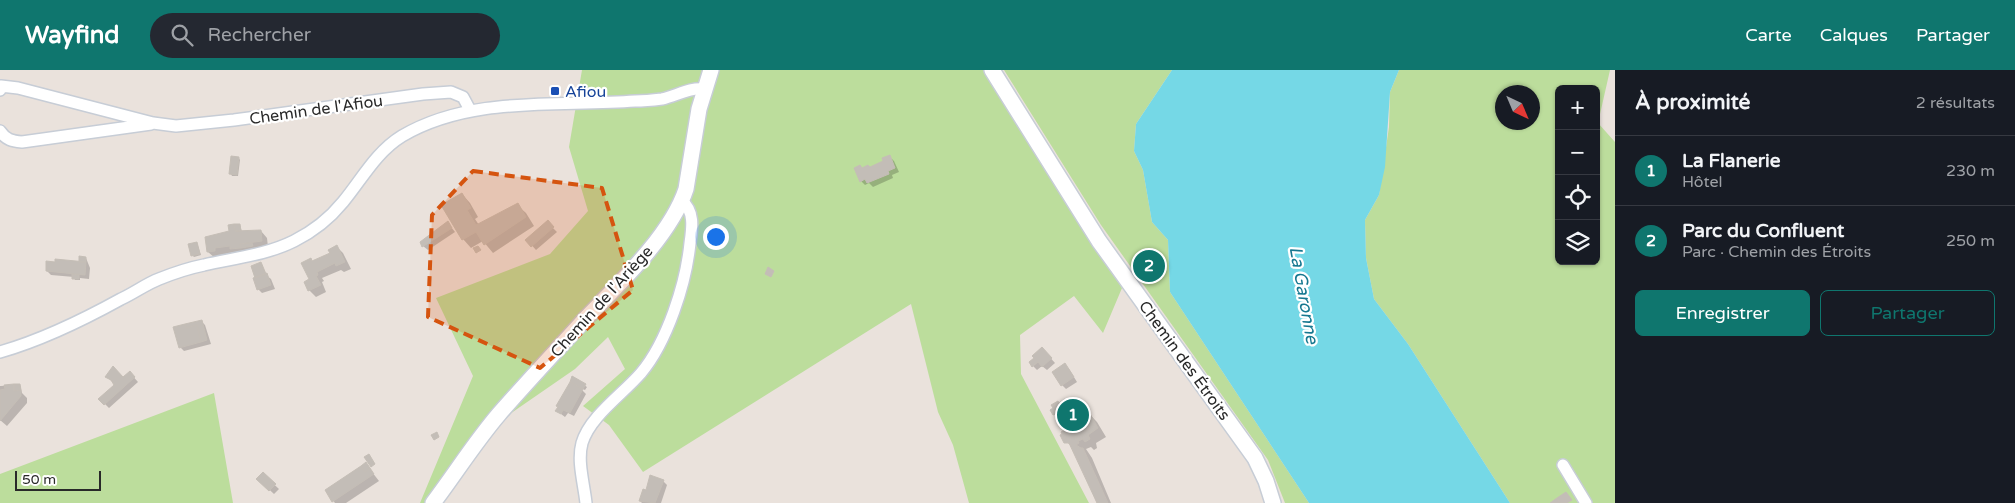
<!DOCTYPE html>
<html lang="fr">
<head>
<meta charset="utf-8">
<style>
	body { margin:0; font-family:"Varela Round",sans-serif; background:#242831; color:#f1f3f6 }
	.controls { position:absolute; right:15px; top:15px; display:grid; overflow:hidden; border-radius:8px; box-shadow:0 1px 4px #0004 }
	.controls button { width:45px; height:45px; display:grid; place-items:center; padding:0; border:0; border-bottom:1px solid #363941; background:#171b24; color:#f1f3f6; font:25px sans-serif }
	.compass { position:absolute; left:1495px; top:15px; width:45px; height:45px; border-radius:50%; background:#171b24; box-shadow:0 1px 4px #0004; rotate:136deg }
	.scale { position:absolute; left:15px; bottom:12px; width:86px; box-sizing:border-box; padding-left:5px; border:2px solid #292929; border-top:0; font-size:14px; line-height:18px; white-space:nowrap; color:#292929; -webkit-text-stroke:4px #fff; paint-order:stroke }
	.you { position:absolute; left:715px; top:166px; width:18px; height:18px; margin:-12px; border:4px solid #fff; border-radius:50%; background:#1a73e8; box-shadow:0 0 0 8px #1a73e833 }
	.badge { display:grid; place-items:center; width:32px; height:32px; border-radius:50%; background:#0f766e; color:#fff; font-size:16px; font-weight:700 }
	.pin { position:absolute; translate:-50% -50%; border:2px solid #fff; box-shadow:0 1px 5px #0006 }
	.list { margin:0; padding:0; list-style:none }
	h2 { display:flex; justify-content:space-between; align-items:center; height:65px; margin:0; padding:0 20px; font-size:21px }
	h2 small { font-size:16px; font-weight:400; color:#9ea1a6 }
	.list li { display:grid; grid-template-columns:32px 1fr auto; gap:15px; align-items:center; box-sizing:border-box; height:70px; padding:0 20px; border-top:1px solid #363941 }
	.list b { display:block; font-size:19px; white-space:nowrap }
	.list p { margin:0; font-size:16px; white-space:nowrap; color:#9ea1a6 }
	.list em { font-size:16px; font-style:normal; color:#9ea1a6 }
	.actions { display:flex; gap:10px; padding:15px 20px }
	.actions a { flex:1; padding:11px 0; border:1px solid #0f766e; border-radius:8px; text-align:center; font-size:18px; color:#0f766e }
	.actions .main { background:#0f766e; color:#fff }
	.icon { flex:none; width:28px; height:28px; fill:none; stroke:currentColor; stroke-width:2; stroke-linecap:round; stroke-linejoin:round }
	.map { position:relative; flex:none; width:1615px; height:433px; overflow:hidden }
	header { display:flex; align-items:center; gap:30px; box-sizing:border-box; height:70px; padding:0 25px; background:#0f766e; color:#fff }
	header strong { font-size:24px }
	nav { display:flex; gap:28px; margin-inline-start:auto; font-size:18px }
	.search { width:350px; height:45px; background:#242831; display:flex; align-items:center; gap:12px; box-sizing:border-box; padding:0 18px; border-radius:28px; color:#9ea1a6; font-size:19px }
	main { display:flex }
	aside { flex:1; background:#171b24 }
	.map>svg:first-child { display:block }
	.green { fill:#bcdd9c; fill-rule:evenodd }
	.water { fill:#75d8e6 }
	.shadow { fill:#0003 }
	.building { fill:#c3bdb7; stroke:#c5beb6 }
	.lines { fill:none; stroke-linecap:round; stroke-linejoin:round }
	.street-casing { stroke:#c7cdd6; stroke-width:14 }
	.secondary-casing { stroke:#c7cdd6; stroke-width:18 }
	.street { stroke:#fff; stroke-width:11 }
	.secondary { stroke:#fff; stroke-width:15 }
	.marked { fill:#d5540f; fill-opacity:0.2; stroke:#d5540f; stroke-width:4; stroke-dasharray:10 6; stroke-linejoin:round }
	.transit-dot { fill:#1a4fb4; stroke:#fff; stroke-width:2 }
	.labels { text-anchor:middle; stroke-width:4.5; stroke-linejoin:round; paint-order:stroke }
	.transit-label { font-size:16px; fill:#164399; stroke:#fff; text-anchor:start }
	.street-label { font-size:16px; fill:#292929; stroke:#fff }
	.water-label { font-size:18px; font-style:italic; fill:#167890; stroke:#fff }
</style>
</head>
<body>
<header>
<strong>Wayfind</strong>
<div class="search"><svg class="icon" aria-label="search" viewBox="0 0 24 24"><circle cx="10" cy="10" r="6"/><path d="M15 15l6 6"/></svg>Rechercher</div>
<nav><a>Carte</a><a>Calques</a><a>Partager</a></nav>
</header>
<main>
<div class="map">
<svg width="1615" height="433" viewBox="0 0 1615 433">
	<rect width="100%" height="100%" fill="#eae2dc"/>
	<!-- green -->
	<path class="green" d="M582 0H987L1122 218 1103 263 1074 226 1020 265 1021 304 1089 433H969L953 375 938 342 911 234 643 402 609 355 583 336 625 299 608 267 575 299 507 346 434 433H420L473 306 436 228 550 184 588 141 569 77Z
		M1004 0H1172L1136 54 1134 81 1143 100 1152 152 1168 170 1170 222 1309 433H1285L1268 390 1101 155Z
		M1399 0H1610L1598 53 1615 72V433H1510L1408 274 1374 229 1366 188 1365 150 1379 125 1389 57 1390 22ZM1559 19H1596V191H1559ZM1502 22H1532V52H1502Z
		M214 323 233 433H0V404Z"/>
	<!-- water -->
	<path class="water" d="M1172 0H1399L1390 22 1385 97 1379 125 1365 150 1366 188 1374 229 1408 274 1510 433H1309L1170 222 1168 170 1152 152 1143 100 1134 81 1136 54Z"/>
	<!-- shadow -->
	<path class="shadow" d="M889 86 894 91 899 102 892 105 893 108 873 117 869 113 865 115 861 111 862 99 870 98 884 92Z
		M239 88 240 90 238 106H232L231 104Z
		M462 124 470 133 478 147 475 149 479 155 517 135 526 143 534 156 493 183 483 171 471 178 463 169Z
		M547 152 557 162 536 180 527 170Z
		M448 153 455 162 428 180 423 176Z
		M240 155 242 162 261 161 267 168 268 177 246 180 247 184 238 185 235 182 221 185V188H215L208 182 207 168 230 162Z
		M197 173 201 185 194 187 193 186Z
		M337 177 343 183 351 199 344 202 341 200 322 208 324 211 322 212 326 222 316 227 309 220 313 192 331 183Z
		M86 188 90 198 89 209 80 208V210H75L74 207 51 205 47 201 80 193Z
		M261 194 266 205 271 209 275 219 262 223 258 219Z
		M201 251 205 255 211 274 184 281 180 277Z
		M1046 283 1055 293 1047 300 1042 296 1037 300 1033 296Z
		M1069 299 1077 312 1066 319 1062 315Z
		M130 303 138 312 109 338 100 329 116 315 107 307 123 309Z
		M573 308 587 317 585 320 580 318 586 324 574 346 568 343 565 347 557 341 559 337 558 336Z
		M20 315 22 323 27 328V333L7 356 0 350V316Z
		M1076 330 1097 352 1106 367 1096 373 1097 378 1094 380 1091 377 1086 379 1092 388 1111 433H1097L1073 378 1067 372V360L1054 344 1059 334Z
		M372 402 379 411 346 433H335L326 421Z
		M263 404 279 419 274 424 258 409Z
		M663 411 667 415 661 433H642L640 431 647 422Z"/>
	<!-- building -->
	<path class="building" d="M890 85 895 98 888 101 889 104 867 113 865 109 860 112 854 98 860 95 862 98 868 95 870 97 883 91 882 88Z
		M231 86 239 87 237 105 229 104Z
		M462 123 471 138 467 140 476 155 518 133 526 147 484 175 476 162 462 170 441 135Z
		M548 150 554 157 531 177 525 170Z
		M448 151 452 158 422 177 420 172Z
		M234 154H240L241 161H235Z
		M234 154 235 161 261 160 262 171 240 174 241 178 230 179V176L215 178V181L207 182 205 167 229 161 228 155Z
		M197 172 200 184 191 186 188 174Z
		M252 173 253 176 241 178 240 174Z
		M337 175 345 192 336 196 335 193 317 202 318 205 316 206 321 215 308 221 304 212 309 209 301 193 311 188 312 191 330 183 328 180Z
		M478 176 481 180 476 183 473 178Z
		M79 186 86 187V192H79Z
		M55 189 86 192 85 205 46 201V191L55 192Z
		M261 192 266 204 255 208 251 196Z
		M768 197 774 201 771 207 765 204Z
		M267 203 271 215 257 220 253 208Z
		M72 204 79 205V209H72Z
		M202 250 207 270 201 272 197 255 186 258 185 254Z
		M185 254 186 258 197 255 201 272 179 278 173 257Z
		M1042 277 1052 288 1042 297 1038 292 1032 297 1029 292 1034 288 1032 286Z
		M1065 293 1074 307 1061 316 1052 302Z
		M113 296 123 307 130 301 135 307 104 335 98 329 114 315 111 310 105 307Z
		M572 306 586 314 583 319 570 312Z
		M570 312 583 319 570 343 563 340 561 344 555 341 558 337 556 336Z
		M14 314V321L21 320V326L0 351V320L5 319 4 315Z
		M14 314H20L21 320 14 321Z
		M1073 328 1074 330 1076 329 1085 344 1089 342 1098 358 1088 365 1090 369 1085 372 1083 369 1078 371 1079 373 1076 375 1081 378H1083L1108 433H1097L1069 373H1064L1060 365 1062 364 1061 362 1066 359 1056 344 1053 345 1050 340 1053 338 1051 335 1058 331 1059 333 1065 329 1067 331Z
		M437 362 439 367 434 370 431 365Z
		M369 384 375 394 371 397 364 387Z
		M366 392 370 398 365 402 361 396Z
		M361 396 365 402 370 398 374 404 332 432 325 420Z
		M263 402 276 414 269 421 256 409Z
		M650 405 664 410 655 433 639 431 643 419 646 420Z
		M1566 422 1572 430 1567 433H1560L1557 428Z
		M1557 428 1560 433H1550Z"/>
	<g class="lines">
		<defs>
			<path id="street" d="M0 20 1 16 18 18 153 53 176 56 234 50 423 24 451 22 463 27 470 40
				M0 61C6 70 12 71 22 72L151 54
				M0 282C42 270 83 250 121 229 134 223 146 214 159 209 174 203 189 198 204 195 234 188 266 185 294 171 312 162 330 148 343 132 362 109 376 82 402 66 472 25 558 37 635 31 644 31 654 30 662 29 676 26 690 17 704 19
				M1563 395 1586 433
				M586 433C584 414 577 391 582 373 590 346 623 324 641 303 667 272 686 214 690 173 692 159 695 141 682 131"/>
			<path id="secondary" d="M992 0 1099 171 1255 388 1266 411 1273 433
				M433 433C455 404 475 372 499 344 527 312 557 280 586 248 619 214 671 165 686 119L699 39 711 0"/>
		</defs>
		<!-- street casing -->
		<use href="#street" class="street-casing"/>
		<!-- secondary casing -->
		<use href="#secondary" class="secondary-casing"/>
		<!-- street -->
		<use href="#street" class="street"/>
		<!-- secondary -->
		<use href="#secondary" class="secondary"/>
	</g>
	<!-- marked area -->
	<path class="marked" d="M473 101 602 118 633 220 540 298 428 247 432 145Z"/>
	<!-- markers -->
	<rect class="transit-dot" x="550" y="16" width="10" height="10" rx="2.5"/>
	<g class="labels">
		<!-- transit labels -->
		<g class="transit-label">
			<text x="565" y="27">Afiou</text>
		</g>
		<!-- street labels -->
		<g class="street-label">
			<text transform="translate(316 39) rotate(-8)" y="6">Chemin de l'Afiou</text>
			<text transform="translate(601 231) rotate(-48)" y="6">Chemin de l'Ariège</text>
			<text transform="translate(1185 290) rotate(54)" y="6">Chemin des Étroits</text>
		</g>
		<!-- water labels -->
		<g class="water-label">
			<text transform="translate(1304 225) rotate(80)" y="6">La Garonne</text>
		</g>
	</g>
</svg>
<div class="controls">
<button>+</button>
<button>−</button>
<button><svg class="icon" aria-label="locate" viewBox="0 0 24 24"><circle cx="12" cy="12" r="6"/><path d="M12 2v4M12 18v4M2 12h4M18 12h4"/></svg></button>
<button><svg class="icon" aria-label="layers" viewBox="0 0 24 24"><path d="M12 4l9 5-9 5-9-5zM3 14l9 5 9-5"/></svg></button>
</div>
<svg class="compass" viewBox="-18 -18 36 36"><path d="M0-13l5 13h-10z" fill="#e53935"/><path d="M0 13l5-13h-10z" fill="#9ea1a6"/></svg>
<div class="scale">50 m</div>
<div class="you"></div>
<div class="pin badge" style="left:1073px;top:345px">1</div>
<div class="pin badge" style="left:1149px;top:196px">2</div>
</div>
<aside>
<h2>À proximité<small>2 résultats</small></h2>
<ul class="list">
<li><span class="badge">1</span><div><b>La Flanerie</b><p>Hôtel</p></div><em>230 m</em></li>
<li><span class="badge">2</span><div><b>Parc du Confluent</b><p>Parc · Chemin des Étroits</p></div><em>250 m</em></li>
</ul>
<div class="actions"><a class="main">Enregistrer</a><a>Partager</a></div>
</aside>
</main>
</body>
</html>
